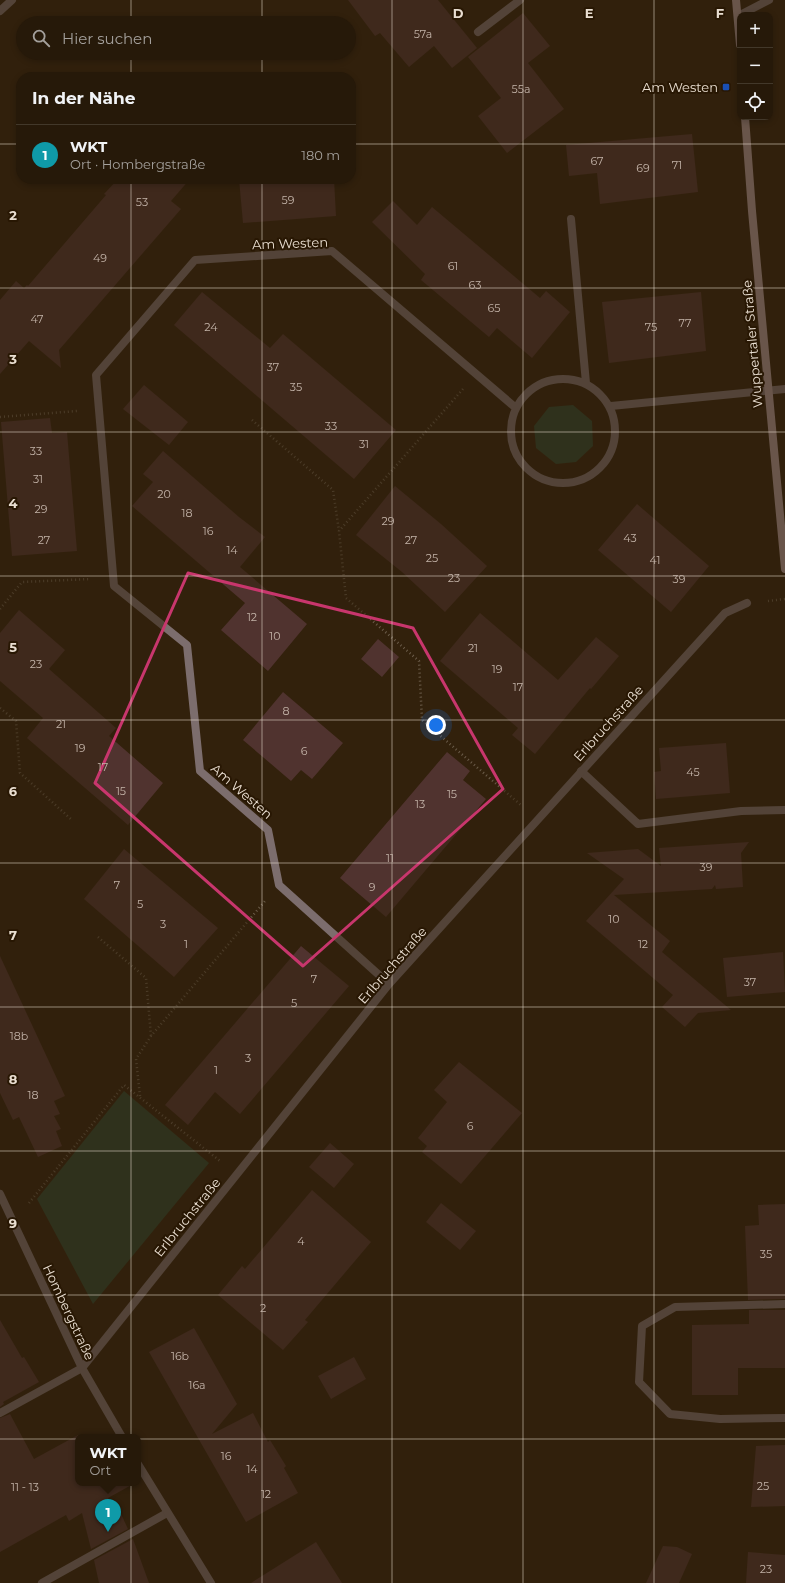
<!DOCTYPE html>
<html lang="de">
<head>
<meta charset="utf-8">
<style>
	body { margin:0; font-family:Montserrat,sans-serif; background:#322617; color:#f1f3f6 }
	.controls { position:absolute; right:12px; top:12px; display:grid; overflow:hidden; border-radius:8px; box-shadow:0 2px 6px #0003 }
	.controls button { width:36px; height:36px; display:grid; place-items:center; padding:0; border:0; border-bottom:1px solid #42382a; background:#261909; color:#f1f3f6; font:20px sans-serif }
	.you { position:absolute; left:436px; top:725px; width:14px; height:14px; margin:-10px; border:3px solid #fff; border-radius:50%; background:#1a73e8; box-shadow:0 0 0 6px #1a73e833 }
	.badge { display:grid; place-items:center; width:26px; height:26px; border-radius:50%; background:#1a73e8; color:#fff; font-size:13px; font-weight:700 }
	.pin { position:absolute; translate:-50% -33px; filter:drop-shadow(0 1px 2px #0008) }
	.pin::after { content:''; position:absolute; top:21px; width:14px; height:12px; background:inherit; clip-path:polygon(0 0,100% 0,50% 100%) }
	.popup { position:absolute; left:75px; top:1434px; width:66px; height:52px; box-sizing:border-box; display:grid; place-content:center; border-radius:8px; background:#261909; filter:drop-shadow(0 1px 3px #0005); font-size:13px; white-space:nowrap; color:#a4a09c }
	.popup b { font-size:15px; color:#f1f3f6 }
	.popup::after { content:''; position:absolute; left:50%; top:100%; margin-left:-8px; border:8px solid transparent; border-top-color:#261909 }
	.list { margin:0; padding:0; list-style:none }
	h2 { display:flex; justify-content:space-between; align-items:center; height:52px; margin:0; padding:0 16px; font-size:17px }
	h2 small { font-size:13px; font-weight:400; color:#a4a09c }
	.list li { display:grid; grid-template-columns:26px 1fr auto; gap:12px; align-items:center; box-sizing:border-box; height:60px; padding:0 16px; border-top:1px solid #42382a }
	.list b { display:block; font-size:15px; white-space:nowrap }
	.list p { margin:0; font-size:13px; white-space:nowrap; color:#a4a09c }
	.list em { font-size:13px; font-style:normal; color:#a4a09c }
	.icon { flex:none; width:22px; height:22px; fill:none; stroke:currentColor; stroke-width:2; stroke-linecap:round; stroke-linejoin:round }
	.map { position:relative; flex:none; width:785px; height:1583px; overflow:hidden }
	.search { position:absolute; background:#261909; box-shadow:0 2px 6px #0003; left:16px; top:16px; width:340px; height:44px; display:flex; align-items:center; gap:10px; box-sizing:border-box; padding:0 14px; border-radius:22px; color:#a4a09c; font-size:15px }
	.panel { position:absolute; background:#261909; box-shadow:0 2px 6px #0003; left:16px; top:72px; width:340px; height:112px; border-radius:16px }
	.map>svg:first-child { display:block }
	.green { fill:#2e452f }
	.building { fill:#50332f }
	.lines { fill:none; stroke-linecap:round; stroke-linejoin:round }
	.path { stroke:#6c5d4b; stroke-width:2.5; stroke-dasharray:1 3; stroke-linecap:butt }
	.lane { stroke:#7c6d6d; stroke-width:8 }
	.street { stroke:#7c6d6d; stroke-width:8 }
	.secondary { stroke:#ad9596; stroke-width:8 }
	.marked { fill:none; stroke:#c8366d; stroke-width:3; stroke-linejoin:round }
	.grid { fill:none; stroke:#e9ded1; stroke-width:1; stroke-opacity:0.55 }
	.transit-dot { fill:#1a4fb4; stroke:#281703; stroke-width:1.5 }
	.labels { text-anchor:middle; stroke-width:4; stroke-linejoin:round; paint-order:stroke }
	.number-label { font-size:11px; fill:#c3b3a8 }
	.poi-label { font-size:13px; fill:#e9ded1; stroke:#281703; text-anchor:end }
	.street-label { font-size:13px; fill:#e9ded1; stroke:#281703 }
	.grid-label { font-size:13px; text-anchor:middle; font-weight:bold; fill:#e9ded1; stroke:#281703; stroke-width:4; stroke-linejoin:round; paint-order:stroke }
</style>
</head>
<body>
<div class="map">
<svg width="785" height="1583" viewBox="0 0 785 1583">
	<rect width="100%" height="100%" fill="#32210c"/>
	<!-- green -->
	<path class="green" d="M573 405 592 421 593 446 576 462 556 464 536 448 534 426 549 407Z
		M124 1091 209 1163 93 1304 37 1199Z"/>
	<!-- building -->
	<path class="building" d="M348 0H438L477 48 452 68 434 46 409 67 380 33 375 36Z
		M523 13 550 46 528 63 564 109 507 153 478 116 501 98 468 57Z
		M692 134 698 192 600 204 597 173 569 176 566 145Z
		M118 179H190L171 201 181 209 59 350 61 368 29 341 0 374V300L16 281 24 288 27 285 28 286 106 195 104 194Z
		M239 179H334L336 216 243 223Z
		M393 201 417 225 432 207 540 298 546 291 570 312 532 358 497 328 489 337 421 280 425 274 372 222Z
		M202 292 270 348 283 334 396 430 354 479 174 325Z
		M701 292 706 351 609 363 602 302Z
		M144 385 188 422 169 445 123 409Z
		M50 418 52 433 67 432 77 551 12 556 1 422Z
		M163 451 239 517 265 537 240 567 307 624 268 671 221 630 245 603 132 506 153 482 143 474Z
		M395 486 441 524 487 566 445 612 402 572 356 535Z
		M637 504 709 566 671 612 598 550Z
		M19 610 65 650 49 669 116 728 109 736 163 783 128 825 27 738 43 718 0 681V633Z
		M480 613 558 680 596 637 619 656 591 689 590 688 535 754 512 735 518 728 440 661Z
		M378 639 399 657 382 677 361 659Z
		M283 692 343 743 312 779 301 770 291 781 243 740Z
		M726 743 730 793 656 799 654 772 661 771 659 748Z
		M447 752 470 771 463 780 486 799 386 917 340 878Z
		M749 842 741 853 743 887 716 889 715 885 712 889 614 895 670 941 662 952 731 1010 698 1013 685 1027 662 1007 673 995 586 921 624 879 587 853 638 849 661 866 659 848Z
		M124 849 218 928 174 977 84 899Z
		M301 946 349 986 240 1114 215 1092 188 1125 165 1105Z
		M783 952 785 992 727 997 723 958Z
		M0 956 65 1096 54 1101 60 1114 54 1116 61 1129 56 1131 62 1146 38 1157 19 1117 13 1120 0 1093Z
		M459 1062 522 1113 461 1184 422 1152 427 1146 418 1138 447 1102 434 1090Z
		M330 1143 354 1164 334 1188 309 1167Z
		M312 1190 371 1242 305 1320 308 1322 283 1350 218 1295 242 1266 245 1269Z
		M441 1203 476 1231 460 1250 426 1222Z
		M785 1204V1299L748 1300 745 1226 759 1225 758 1205Z
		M749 1310H785V1368H738V1395H692V1325L749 1324Z
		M0 1320 22 1358 24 1357 39 1382 3 1402 4 1404 0 1407Z
		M194 1328 237 1404 212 1434 253 1413 268 1442 270 1440 286 1466 284 1468 298 1493 246 1522 149 1352Z
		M354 1357 366 1379 331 1399 318 1376Z
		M10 1414 34 1459 78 1435V1483H135L108 1498 111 1503 115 1501 128 1529 91 1549 82 1513 69 1521 66 1515 0 1552V1418Z
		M785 1445V1506L751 1507 756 1446Z
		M133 1539 149 1583H99L94 1560Z
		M316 1542 342 1583H251Z
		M663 1546 677 1547 692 1554 679 1583H646Z
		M748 1552 785 1555V1583H746Z"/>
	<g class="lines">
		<!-- path -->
		<path class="path" d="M463 389 339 531 346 598 419 661 422 720 522 806
			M0 417 77 411
			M252 420 333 490 339 531
			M768 601 785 599
			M0 609 22 582 91 579
			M0 708 16 721 20 773 72 820
			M98 937 146 978 151 1036
			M140 1096 136 1059 151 1036 265 901
			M29 1203 124 1085 220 1161"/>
		<!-- lane -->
		<path class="lane" d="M738 16 769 0
			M478 32 520 0
			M581 771 638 824 741 811 785 810
			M785 1304 675 1307 642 1326 639 1382 670 1414 720 1419 785 1418
			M0 1413 82 1368
			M42 1583 167 1513"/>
		<!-- street -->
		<path class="street" d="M0 11 12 0
			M571 219 586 383
			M511 431a52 52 0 1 1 104 0a52 52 0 1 1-104 0Z
			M611 406 785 389
			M389 984 279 885 268 830 200 771 187 645 114 586 96 375 195 260 332 251 516 408
			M0 1194 82 1368 122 1437
			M82 1368 389 984 725 613 747 603
			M138 1464 211 1583"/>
		<!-- secondary -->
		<path class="secondary" d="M736 0 740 45
			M745 117 752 211 785 569"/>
	</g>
	<!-- marked area -->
	<path d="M0 0H785V1583H0ZM188 573 413 628 503 789 303 966 95 783Z" fill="#32210c" fill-opacity=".55" fill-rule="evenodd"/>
	<path class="marked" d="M188 573 413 628 503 789 303 966 95 783Z"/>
	<!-- grid -->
	<path class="grid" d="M131 0V23M262 0V23M392 0V1583M523 0V1583M654 0V1583M131 53V77M262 53V77M0 144H21M351 144H785M131 179V1583M262 179V1583M0 288H785M0 432H785M0 576H785M0 720H785M0 863H785M0 1007H785M0 1151H785M0 1295H785M0 1439H785"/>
	<!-- markers -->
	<rect class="transit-dot" x="722" y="83" width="8" height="8" rx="2"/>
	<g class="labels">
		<!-- number labels -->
		<g class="number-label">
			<text x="423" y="38">57a</text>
			<text x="521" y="93">55a</text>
			<text x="597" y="165">67</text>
			<text x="677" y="169">71</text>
			<text x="643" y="172">69</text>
			<text x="288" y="204">59</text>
			<text x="142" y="206">53</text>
			<text x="100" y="262">49</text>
			<text x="453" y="270">61</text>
			<text x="475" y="289">63</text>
			<text x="494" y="312">65</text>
			<text x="37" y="323">47</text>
			<text x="685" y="327">77</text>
			<text x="211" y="331">24</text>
			<text x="651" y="331">75</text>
			<text x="273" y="371">37</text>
			<text x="296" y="391">35</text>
			<text x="331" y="430">33</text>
			<text x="364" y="448">31</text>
			<text x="36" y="455">33</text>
			<text x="38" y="483">31</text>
			<text x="164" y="498">20</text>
			<text x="41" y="513">29</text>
			<text x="187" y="517">18</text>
			<text x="388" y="525">29</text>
			<text x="208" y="535">16</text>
			<text x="630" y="542">43</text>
			<text x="44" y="544">27</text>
			<text x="411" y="544">27</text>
			<text x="232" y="554">14</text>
			<text x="432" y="562">25</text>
			<text x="655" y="564">41</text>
			<text x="454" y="582">23</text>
			<text x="679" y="583">39</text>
			<text x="252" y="621">12</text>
			<text x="275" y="640">10</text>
			<text x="473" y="652">21</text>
			<text x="36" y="668">23</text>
			<text x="497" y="673">19</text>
			<text x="518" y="691">17</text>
			<text x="286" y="715">8</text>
			<text x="61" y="728">21</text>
			<text x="80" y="752">19</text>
			<text x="304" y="755">6</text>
			<text x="103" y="771">17</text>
			<text x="693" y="776">45</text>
			<text x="121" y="795">15</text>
			<text x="452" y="798">15</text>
			<text x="420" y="808">13</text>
			<text x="390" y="862">11</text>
			<text x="706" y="871">39</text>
			<text x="117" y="889">7</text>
			<text x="372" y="891">9</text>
			<text x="140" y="908">5</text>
			<text x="614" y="923">10</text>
			<text x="163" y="928">3</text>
			<text x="186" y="948">1</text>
			<text x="643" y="948">12</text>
			<text x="314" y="983">7</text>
			<text x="750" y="986">37</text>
			<text x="294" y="1007">5</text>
			<text x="19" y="1040">18b</text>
			<text x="248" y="1062">3</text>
			<text x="216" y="1074">1</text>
			<text x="33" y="1099">18</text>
			<text x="470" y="1130">6</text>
			<text x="301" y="1245">4</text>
			<text x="766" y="1258">35</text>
			<text x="263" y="1312">2</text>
			<text x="180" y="1360">16b</text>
			<text x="197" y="1389">16a</text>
			<text x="226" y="1460">16</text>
			<text x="252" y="1473">14</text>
			<text x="763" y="1490">25</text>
			<text x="25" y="1491">11 - 13</text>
			<text x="266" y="1498">12</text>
			<text x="766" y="1573">23</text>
		</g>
		<!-- poi labels -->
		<g class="poi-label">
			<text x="718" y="92">Am Westen</text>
		</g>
		<!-- street labels -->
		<g class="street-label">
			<text transform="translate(290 243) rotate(-2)" y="5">Am Westen</text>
			<text transform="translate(752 344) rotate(-95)" y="5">Wuppertaler Straße</text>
			<text transform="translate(608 723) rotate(-48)" y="5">Erlbruchstraße</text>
			<text transform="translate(242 791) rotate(41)" y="5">Am Westen</text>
			<text transform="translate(392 965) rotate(-49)" y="5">Erlbruchstraße</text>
			<text transform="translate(187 1217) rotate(-51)" y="5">Erlbruchstraße</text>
			<text transform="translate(69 1312) rotate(65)" y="5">Hombergstraße</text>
		</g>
	</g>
	<g class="grid-label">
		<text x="458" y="18">D</text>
		<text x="589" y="18">E</text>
		<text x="720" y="18">F</text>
		<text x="13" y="220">2</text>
		<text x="13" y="364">3</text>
		<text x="13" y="508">4</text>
		<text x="13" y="652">5</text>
		<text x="13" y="796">6</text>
		<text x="13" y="940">7</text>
		<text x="13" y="1084">8</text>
		<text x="13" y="1228">9</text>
	</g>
</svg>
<div class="controls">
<button>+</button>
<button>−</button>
<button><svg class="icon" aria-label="locate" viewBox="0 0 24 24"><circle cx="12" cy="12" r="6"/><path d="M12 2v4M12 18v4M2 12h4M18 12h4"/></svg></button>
</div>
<div class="you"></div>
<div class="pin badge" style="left:108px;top:1532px;background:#0f9aa8">1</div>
<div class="popup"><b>WKT</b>Ort</div>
<div class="search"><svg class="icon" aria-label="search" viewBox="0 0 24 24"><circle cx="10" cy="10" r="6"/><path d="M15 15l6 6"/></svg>Hier suchen</div>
<section class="panel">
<h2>In der Nähe<small></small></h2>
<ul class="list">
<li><span class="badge" style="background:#0f9aa8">1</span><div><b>WKT</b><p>Ort · Hombergstraße</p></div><em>180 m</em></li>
</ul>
</section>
</div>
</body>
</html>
